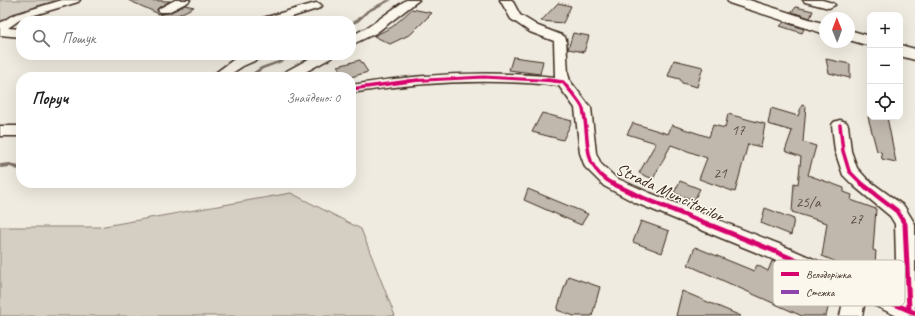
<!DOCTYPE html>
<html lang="uk">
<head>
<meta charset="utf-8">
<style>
	body { margin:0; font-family:Caveat,sans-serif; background:#f2f2f2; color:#222 }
	.controls { position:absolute; right:12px; top:12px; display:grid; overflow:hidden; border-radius:8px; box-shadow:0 4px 16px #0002 }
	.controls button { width:36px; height:36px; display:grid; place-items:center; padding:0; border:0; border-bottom:1px solid #e0e0e0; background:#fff; color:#222; font:20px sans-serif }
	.compass { position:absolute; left:819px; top:12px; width:36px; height:36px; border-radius:50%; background:#fff; box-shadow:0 4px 16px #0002; rotate:359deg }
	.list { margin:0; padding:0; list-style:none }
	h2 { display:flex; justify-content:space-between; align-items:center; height:52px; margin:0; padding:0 16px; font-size:17px }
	h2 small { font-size:13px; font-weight:400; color:#767676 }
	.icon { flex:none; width:22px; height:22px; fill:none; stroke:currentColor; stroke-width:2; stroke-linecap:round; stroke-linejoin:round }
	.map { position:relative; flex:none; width:915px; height:316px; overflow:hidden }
	.search { position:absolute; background:#fff; box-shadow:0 4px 16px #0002; left:16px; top:16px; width:340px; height:44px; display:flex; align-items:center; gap:10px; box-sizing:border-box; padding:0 14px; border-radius:16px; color:#767676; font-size:15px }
	.panel { position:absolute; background:#fff; box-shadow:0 4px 16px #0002; left:16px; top:72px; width:340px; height:116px; border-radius:16px }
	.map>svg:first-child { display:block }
	.green { fill:#d5cec3; stroke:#887c70 }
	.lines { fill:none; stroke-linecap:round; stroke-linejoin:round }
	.stream { fill:#7f7367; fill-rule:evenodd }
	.building { fill:#c0b8ad; stroke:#3b2a1e }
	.minor-casing { stroke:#3b2a1e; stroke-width:3 }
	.highway-casing { stroke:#3b2a1e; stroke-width:3 }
	.minor { fill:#fbf7ec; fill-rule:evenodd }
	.highway { fill:#fbf7ec; fill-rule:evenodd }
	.quiet-far1 { stroke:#8e44ad; stroke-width:3; stroke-dasharray:5.5 3; stroke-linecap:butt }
	.quiet { stroke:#8e44ad; stroke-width:3.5; stroke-dasharray:7 3.5; stroke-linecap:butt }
	.cycleway-far2-casing { stroke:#fbf7ec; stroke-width:5 }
	.cycleway-far1-casing { stroke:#fbf7ec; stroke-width:6 }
	.cycleway-casing { stroke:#fbf7ec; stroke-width:8 }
	.cycleway-far2 { stroke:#d6006c; stroke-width:3 }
	.cycleway-far1 { stroke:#d6006c; stroke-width:3.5 }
	.cycleway { stroke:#d6006c; stroke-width:5 }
	.labels { text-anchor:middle; stroke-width:3; stroke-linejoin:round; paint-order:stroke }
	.number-label { font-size:15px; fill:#5c4e42 }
	.street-label { font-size:17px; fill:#3b2a1e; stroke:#fbf7ec }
	.key { fill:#fbf7ec; stroke:#c1baae; stroke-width:1 }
	.key-label { font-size:11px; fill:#3b2a1e }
</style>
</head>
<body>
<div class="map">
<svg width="915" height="316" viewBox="0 0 915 316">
	<rect width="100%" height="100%" fill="#f0ebe0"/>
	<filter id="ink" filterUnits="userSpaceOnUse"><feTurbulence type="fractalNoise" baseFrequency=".025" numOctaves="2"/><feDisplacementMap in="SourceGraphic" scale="8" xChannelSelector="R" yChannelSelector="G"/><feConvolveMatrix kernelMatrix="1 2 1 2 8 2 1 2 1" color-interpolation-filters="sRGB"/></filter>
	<g filter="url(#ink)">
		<!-- green -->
		<path class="green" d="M0 0H60L37 6 0 23Z
			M291 193 361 229 395 316H0V227H99Z"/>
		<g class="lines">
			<!-- stream -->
			<path class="stream" d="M387 0H392L369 12 358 22 351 25V23L356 20 367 10Z
				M295 55H301L263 69 251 77H246L261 67Z
				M10 163 21 167V171L10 167 0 168V164Z"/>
		</g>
		<!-- building -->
		<path class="building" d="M128 0 170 1 157 9 160 14 169 13 185 5 194 7 170 19Z
			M558 3 571 6 563 23 541 21Z
			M796 7 813 11 810 18 792 12Z
			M412 9 432 13 411 34 390 44 374 36 392 27Z
			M784 22 804 29 802 33 780 26Z
			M573 33 589 36 584 52 568 49Z
			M513 57 543 61 540 74 509 70Z
			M826 59 850 64V78L829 73Z
			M360 60 368 72 351 77H346L338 66Z
			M674 60 703 67 697 87 682 83 680 79 668 76Z
			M802 105 806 106 803 142 816 146 808 175 844 188V192L852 195 851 200 876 209 873 250 876 251 874 277 822 256 827 223 792 212 794 183 798 184 801 157 785 151 792 131 768 124 771 108 798 116Z
			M542 113 572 121 563 140 532 132Z
			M728 114 765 124 761 147 748 144 735 192 699 179 707 158 671 145 653 179 639 173 656 143 627 134 633 123 668 134 672 125 709 137 713 125 725 128Z
			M868 117H887L896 162 882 159 881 152 877 151Z
			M680 181 700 189 694 200 674 193Z
			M528 189 588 214 581 225 524 200Z
			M765 208 794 219 791 235 761 223Z
			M641 221 669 231 662 253 633 242Z
			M695 247 754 271 757 265 768 271 772 261 786 267 784 271 832 293 826 316H802L688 265Z
			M568 276 600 287 592 316H574L557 310Z
			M682 291 741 316H676Z"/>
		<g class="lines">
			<defs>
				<path id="minor" d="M62 0H80L78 2 21 19 8 28 21 29V37L0 35V23L13 15Z
					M175 0H190L188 2 168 12H160L158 10 160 8Z
					M406 0H419L376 33 351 45V36L368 27Z
					M500 0H512L520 15 538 26 564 36 566 39 568 74 570 81 591 108 596 153 601 164 616 178 650 193 779 244 897 295 895 224 890 216 855 187 843 175 835 151 832 125 834 122 840 120 846 122 848 125 851 151 857 168 867 179 904 206 915 224V316H897L865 301 862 316H840L845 292 765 256 636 203 604 186 585 167 580 153 575 108 559 86C489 78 420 82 351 93V85C419 74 486 70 555 77L554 41 530 32 511 19Z
					M803 0H822L833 3 835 5 829 8 805 2Z
					M316 3 320 4 322 6 320 8 279 21H261L263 18Z
					M245 55H263L261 58 243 66 226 77H210L233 60Z
					M316 55H333L331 58 296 77H279L281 74Z
					M0 126H21V136H0Z"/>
				<path id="highway" d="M727 0H749L825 24V34L729 3Z
					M849 30 870 36V46L849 40Z
					M900 45 915 49V60L900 56Z"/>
			</defs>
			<!-- minor casing -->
			<use href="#minor" class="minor-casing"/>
			<!-- highway casing -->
			<use href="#highway" class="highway-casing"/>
			<!-- minor -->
			<use href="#minor" class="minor"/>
			<!-- highway -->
			<use href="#highway" class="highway"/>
			<!-- quiet-far1 -->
			<path class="quiet-far1" d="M89 185 91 183"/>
			<!-- quiet -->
			<path class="quiet" d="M88 186 90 184"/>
			<defs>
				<path id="cycleway-far2" d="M407 81 484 77 556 81"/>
				<path id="cycleway-far1" d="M547 80 563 82C568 89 581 102 583 109 591 140 579 167 615 185
					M351 89 418 80
					M840 125 843 151 849 171 863 185"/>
				<path id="cycleway" d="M613 184 643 198 772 250 915 313
					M862 184 897 211 905 224 909 309"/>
			</defs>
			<!-- cycleway-far2 casing -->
			<use href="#cycleway-far2" class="cycleway-far2-casing"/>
			<!-- cycleway-far1 casing -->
			<use href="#cycleway-far1" class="cycleway-far1-casing"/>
			<!-- cycleway casing -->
			<use href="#cycleway" class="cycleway-casing"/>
			<!-- cycleway-far2 -->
			<use href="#cycleway-far2" class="cycleway-far2"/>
			<!-- cycleway-far1 -->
			<use href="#cycleway-far1" class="cycleway-far1"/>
			<!-- cycleway -->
			<use href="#cycleway" class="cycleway"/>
		</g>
	</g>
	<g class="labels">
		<!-- number labels -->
		<g class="number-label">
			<text x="738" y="135">17</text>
			<text x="720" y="178">21</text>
			<text x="808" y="207">25/a</text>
			<text x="856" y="224">27</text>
		</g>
		<!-- street labels -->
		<g class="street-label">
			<text transform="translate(670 192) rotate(25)" y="6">Strada Muncitorilor</text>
		</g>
	</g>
	<!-- legend -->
	<rect x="773" y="260" width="132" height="46" rx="6" class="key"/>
	<rect x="781" y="272" width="18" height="4" fill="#d6006c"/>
	<rect x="781" y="290" width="18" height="4" fill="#8e44ad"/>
	<g class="key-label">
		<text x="806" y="278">Велодоріжка</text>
		<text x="806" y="296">Стежка</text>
	</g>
</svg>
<div class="controls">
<button>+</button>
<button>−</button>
<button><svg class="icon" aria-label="locate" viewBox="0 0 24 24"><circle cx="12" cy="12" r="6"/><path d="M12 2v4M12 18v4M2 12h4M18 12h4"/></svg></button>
</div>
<svg class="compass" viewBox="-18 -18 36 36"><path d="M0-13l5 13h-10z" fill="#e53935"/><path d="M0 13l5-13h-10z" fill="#767676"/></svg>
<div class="search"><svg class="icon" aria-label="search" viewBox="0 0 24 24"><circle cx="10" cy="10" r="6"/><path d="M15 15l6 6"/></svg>Пошук</div>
<section class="panel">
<h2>Поруч<small>Знайдено: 0</small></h2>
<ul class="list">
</ul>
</section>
</div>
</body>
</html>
